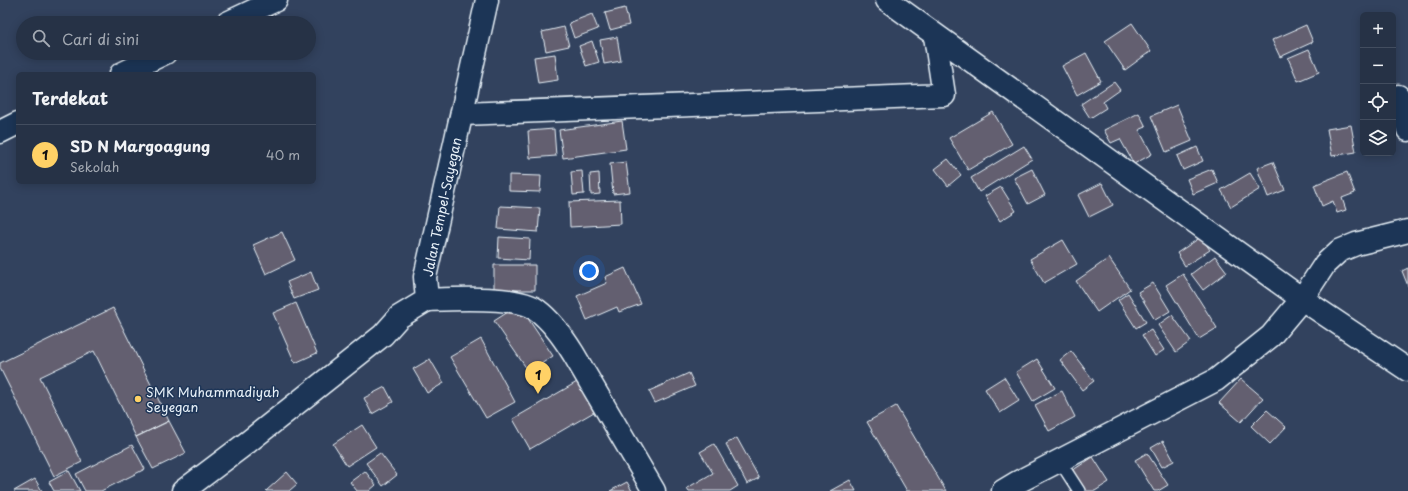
<!DOCTYPE html>
<html lang="id">
<head>
<meta charset="utf-8">
<style>
	body { margin:0; font-family:"Playpen Sans",sans-serif; background:#323e51; color:#f1f3f6 }
	.controls { position:absolute; right:12px; top:12px; display:grid; overflow:hidden; border-radius:6px; box-shadow:0 2px 10px #0003 }
	.controls button { width:36px; height:36px; display:grid; place-items:center; padding:0; border:0; border-bottom:1px solid #424d5f; background:#263246; color:#f1f3f6; font:20px sans-serif }
	.you { position:absolute; left:589px; top:271px; width:14px; height:14px; margin:-10px; border:3px solid #fff; border-radius:50%; background:#1a73e8; box-shadow:0 0 0 6px #1a73e833 }
	.badge { display:grid; place-items:center; width:26px; height:26px; border-radius:50%; background:#ffd166; color:#111; font-size:13px; font-weight:700 }
	.pin { position:absolute; translate:-50% -33px; filter:drop-shadow(0 1px 2px #0008) }
	.pin::after { content:''; position:absolute; top:21px; width:14px; height:12px; background:inherit; clip-path:polygon(0 0,100% 0,50% 100%) }
	.list { margin:0; padding:0; list-style:none }
	h2 { display:flex; justify-content:space-between; align-items:center; height:52px; margin:0; padding:0 16px; font-size:17px }
	h2 small { font-size:13px; font-weight:400; color:#a4aab3 }
	.list li { display:grid; grid-template-columns:26px 1fr auto; gap:12px; align-items:center; box-sizing:border-box; height:60px; padding:0 16px; border-top:1px solid #424d5f }
	.list b { display:block; font-size:15px; white-space:nowrap }
	.list p { margin:0; font-size:13px; white-space:nowrap; color:#a4aab3 }
	.list em { font-size:13px; font-style:normal; color:#a4aab3 }
	.icon { flex:none; width:22px; height:22px; fill:none; stroke:currentColor; stroke-width:2; stroke-linecap:round; stroke-linejoin:round }
	.map { position:relative; flex:none; width:1408px; height:491px; overflow:hidden }
	.search { position:absolute; background:#263246; box-shadow:0 2px 10px #0003; left:16px; top:16px; width:300px; height:44px; display:flex; align-items:center; gap:10px; box-sizing:border-box; padding:0 14px; border-radius:22px; color:#a4aab3; font-size:15px }
	.panel { position:absolute; background:#263246; box-shadow:0 2px 10px #0003; left:16px; top:72px; width:300px; height:112px; border-radius:6px }
	.map>svg:first-child { display:block }
	.building { fill:#635f70; stroke:#e8f1f8 }
	.lines { fill:none; stroke-linecap:round; stroke-linejoin:round }
	.service-casing { stroke:#e8f1f8; stroke-width:14 }
	.minor-casing { stroke:#e8f1f8; stroke-width:25 }
	.secondary-casing { stroke:#e8f1f8; stroke-width:25 }
	.service { stroke:#1d3557; stroke-width:11 }
	.minor { stroke:#1d3557; stroke-width:22 }
	.secondary { stroke:#1d3557; stroke-width:22 }
	.poi-dot { fill:#ffd166; stroke:#1d3557; stroke-width:1.5 }
	.labels { text-anchor:middle; stroke-width:3; stroke-linejoin:round; paint-order:stroke }
	.street-label { font-size:13px; fill:#e8f1f8; stroke:#1d3557 }
	.poi-label { font-size:13px; fill:#e8f1f8; stroke:#1d3557; text-anchor:start }
</style>
</head>
<body>
<div class="map">
<svg width="1408" height="491" viewBox="0 0 1408 491">
	<rect width="100%" height="100%" fill="#32425e"/>
	<filter id="ink" filterUnits="userSpaceOnUse"><feTurbulence type="fractalNoise" baseFrequency=".025" numOctaves="2"/><feDisplacementMap in="SourceGraphic" scale="8" xChannelSelector="R" yChannelSelector="G"/><feConvolveMatrix kernelMatrix="1 2 1 2 8 2 1 2 1" color-interpolation-filters="sRGB"/></filter>
	<g filter="url(#ink)">
		<!-- building -->
		<path class="building" d="M625 8 629 25 610 30 605 13Z
			M592 14 598 29 574 38 569 23Z
			M1132 23 1151 51 1125 70 1105 41Z
			M1306 25 1313 42 1280 57 1272 40Z
			M564 27 569 46 546 51 542 32Z
			M617 37 621 61 604 64 600 40Z
			M592 41 599 62 586 66 579 46Z
			M1309 49 1319 72 1298 81 1288 58Z
			M1086 53 1101 81 1077 95 1062 66Z
			M555 54 558 80 538 83 534 57Z
			M1114 82 1120 90 1103 102 1106 108 1090 118 1081 104Z
			M1177 105 1192 141 1166 152 1151 116Z
			M993 112 1012 144 968 170 949 138Z
			M1139 113 1146 127 1139 130 1152 154 1134 164 1120 139 1111 143 1104 130Z
			M622 121 626 149 563 158 559 130Z
			M1351 125 1356 152 1332 156 1327 129Z
			M554 129 556 156 530 158 528 131Z
			M1024 146 1032 159 979 192 971 178Z
			M1197 147 1203 161 1183 170 1177 156Z
			M948 159 961 175 948 186 935 169Z
			M626 162 630 192 613 194 610 164Z
			M1273 162 1285 190 1268 197 1257 168Z
			M1032 169 1045 195 1028 204 1014 178Z
			M1212 169 1218 183 1193 194 1187 179Z
			M582 171 584 194 573 195 571 172Z
			M1347 172 1355 193 1342 198 1346 210 1337 213 1333 201 1322 206 1314 185Z
			M599 173 600 194 591 195 590 174Z
			M1250 173 1260 189 1231 207 1221 190Z
			M509 175 541 176 540 192 509 191Z
			M1102 183 1113 205 1089 217 1078 195Z
			M1001 187 1016 211 1000 221 985 196Z
			M620 200 621 224 570 227 569 202Z
			M500 206 540 208 538 232 498 229Z
			M282 232 295 260 266 274 253 245Z
			M499 237 530 239 529 260 498 258Z
			M1201 237 1210 250 1185 266 1177 253Z
			M1063 240 1077 264 1044 283 1030 259Z
			M1215 256 1227 272 1203 290 1191 274Z
			M1109 258 1130 289 1097 312 1076 281Z
			M494 265H535V290H494Z
			M625 268 641 304 619 312 617 307 587 320 577 296 607 283 605 277Z
			M1408 268V286L1402 271Z
			M311 272 318 290 294 299 287 282Z
			M1183 274 1217 328 1199 339 1166 285Z
			M1153 283 1170 311 1155 320 1138 292Z
			M1128 293 1146 322 1136 328 1118 300Z
			M296 303 317 353 295 363 273 313Z
			M519 305 553 356 529 372 494 321Z
			M113 308 169 421 136 437 94 351 40 377 82 462 54 476 0 368V363Z
			M1172 315 1191 341 1176 352 1158 325Z
			M1151 330 1164 350 1155 356 1142 335Z
			M481 339 515 402 486 418 450 357Z
			M1071 351 1094 381 1082 390 1060 360Z
			M430 359 444 383 427 393 413 369Z
			M1037 359 1055 388 1033 401 1016 372Z
			M689 373 695 386 655 403 649 391Z
			M1004 377 1019 401 1000 413 985 389Z
			M1241 379 1263 398 1241 422 1219 403Z
			M577 382 594 412 530 449 513 419Z
			M385 387 393 402 372 414 364 398Z
			M1062 391 1075 417 1049 431 1035 405Z
			M896 406 946 491H907L867 422Z
			M1267 410 1286 427 1270 444 1251 426Z
			M169 421 186 453 153 469 136 437Z
			M362 425 376 447 347 466 333 444Z
			M737 438 759 478 747 484 726 444Z
			M1163 441 1174 461 1162 467 1151 448Z
			M714 444 738 486 730 491H689L687 488 713 473 700 452Z
			M132 445 145 469 101 491H85L76 474Z
			M380 453 397 475 383 486 366 463Z
			M1147 453 1168 485 1158 491H1154L1135 460Z
			M1093 457 1109 482 1095 491H1082L1070 472Z
			M69 471 80 491H54L49 482Z
			M365 471 376 485 369 491H357L350 482Z
			M287 472 297 484 289 491H266Z
			M35 479 42 491H14Z
			M850 480 856 491H830Z
			M627 482 632 491H610Z"/>
		<g class="lines">
			<defs>
				<path id="service" d="M1059 460 1079 491"/>
				<path id="minor" d="M887 0 1302 299 1408 370
					M227 23 276 0
					M121 74 165 53
					M1398 96 1408 130
					M462 114 944 95 935 36
					M0 132 18 123
					M427 300C452 299 519 295 537 310 552 321 563 337 573 353L654 491
					M1003 491 1018 482 1216 380 1271 336 1302 299 1325 264 1339 251 1356 244 1408 231"/>
				<path id="secondary" d="M183 491 248 442 349 362 383 335 399 317 427 300 425 277 487 0"/>
			</defs>
			<!-- service casing -->
			<use href="#service" class="service-casing"/>
			<!-- minor casing -->
			<use href="#minor" class="minor-casing"/>
			<!-- secondary casing -->
			<use href="#secondary" class="secondary-casing"/>
			<!-- service -->
			<use href="#service" class="service"/>
			<!-- minor -->
			<use href="#minor" class="minor"/>
			<!-- secondary -->
			<use href="#secondary" class="secondary"/>
		</g>
	</g>
	<!-- markers -->
	<circle class="poi-dot" cx="138" cy="399" r="4"/>
	<g class="labels">
		<!-- street labels -->
		<g class="street-label">
			<text transform="translate(442 207) rotate(-78)" y="5">Jalan Tempel-Sayegan</text>
		</g>
		<!-- poi labels -->
		<g class="poi-label">
			<text x="146" y="397">SMK Muhammadiyah<tspan x="146" dy="15">Seyegan</tspan></text>
		</g>
	</g>
</svg>
<div class="controls">
<button>+</button>
<button>−</button>
<button><svg class="icon" aria-label="locate" viewBox="0 0 24 24"><circle cx="12" cy="12" r="6"/><path d="M12 2v4M12 18v4M2 12h4M18 12h4"/></svg></button>
<button><svg class="icon" aria-label="layers" viewBox="0 0 24 24"><path d="M12 4l9 5-9 5-9-5zM3 14l9 5 9-5"/></svg></button>
</div>
<div class="you"></div>
<div class="pin badge" style="left:538px;top:394px">1</div>
<div class="search"><svg class="icon" aria-label="search" viewBox="0 0 24 24"><circle cx="10" cy="10" r="6"/><path d="M15 15l6 6"/></svg>Cari di sini</div>
<section class="panel">
<h2>Terdekat<small></small></h2>
<ul class="list">
<li><span class="badge">1</span><div><b>SD N Margoagung</b><p>Sekolah</p></div><em>40 m</em></li>
</ul>
</section>
</div>
</body>
</html>
